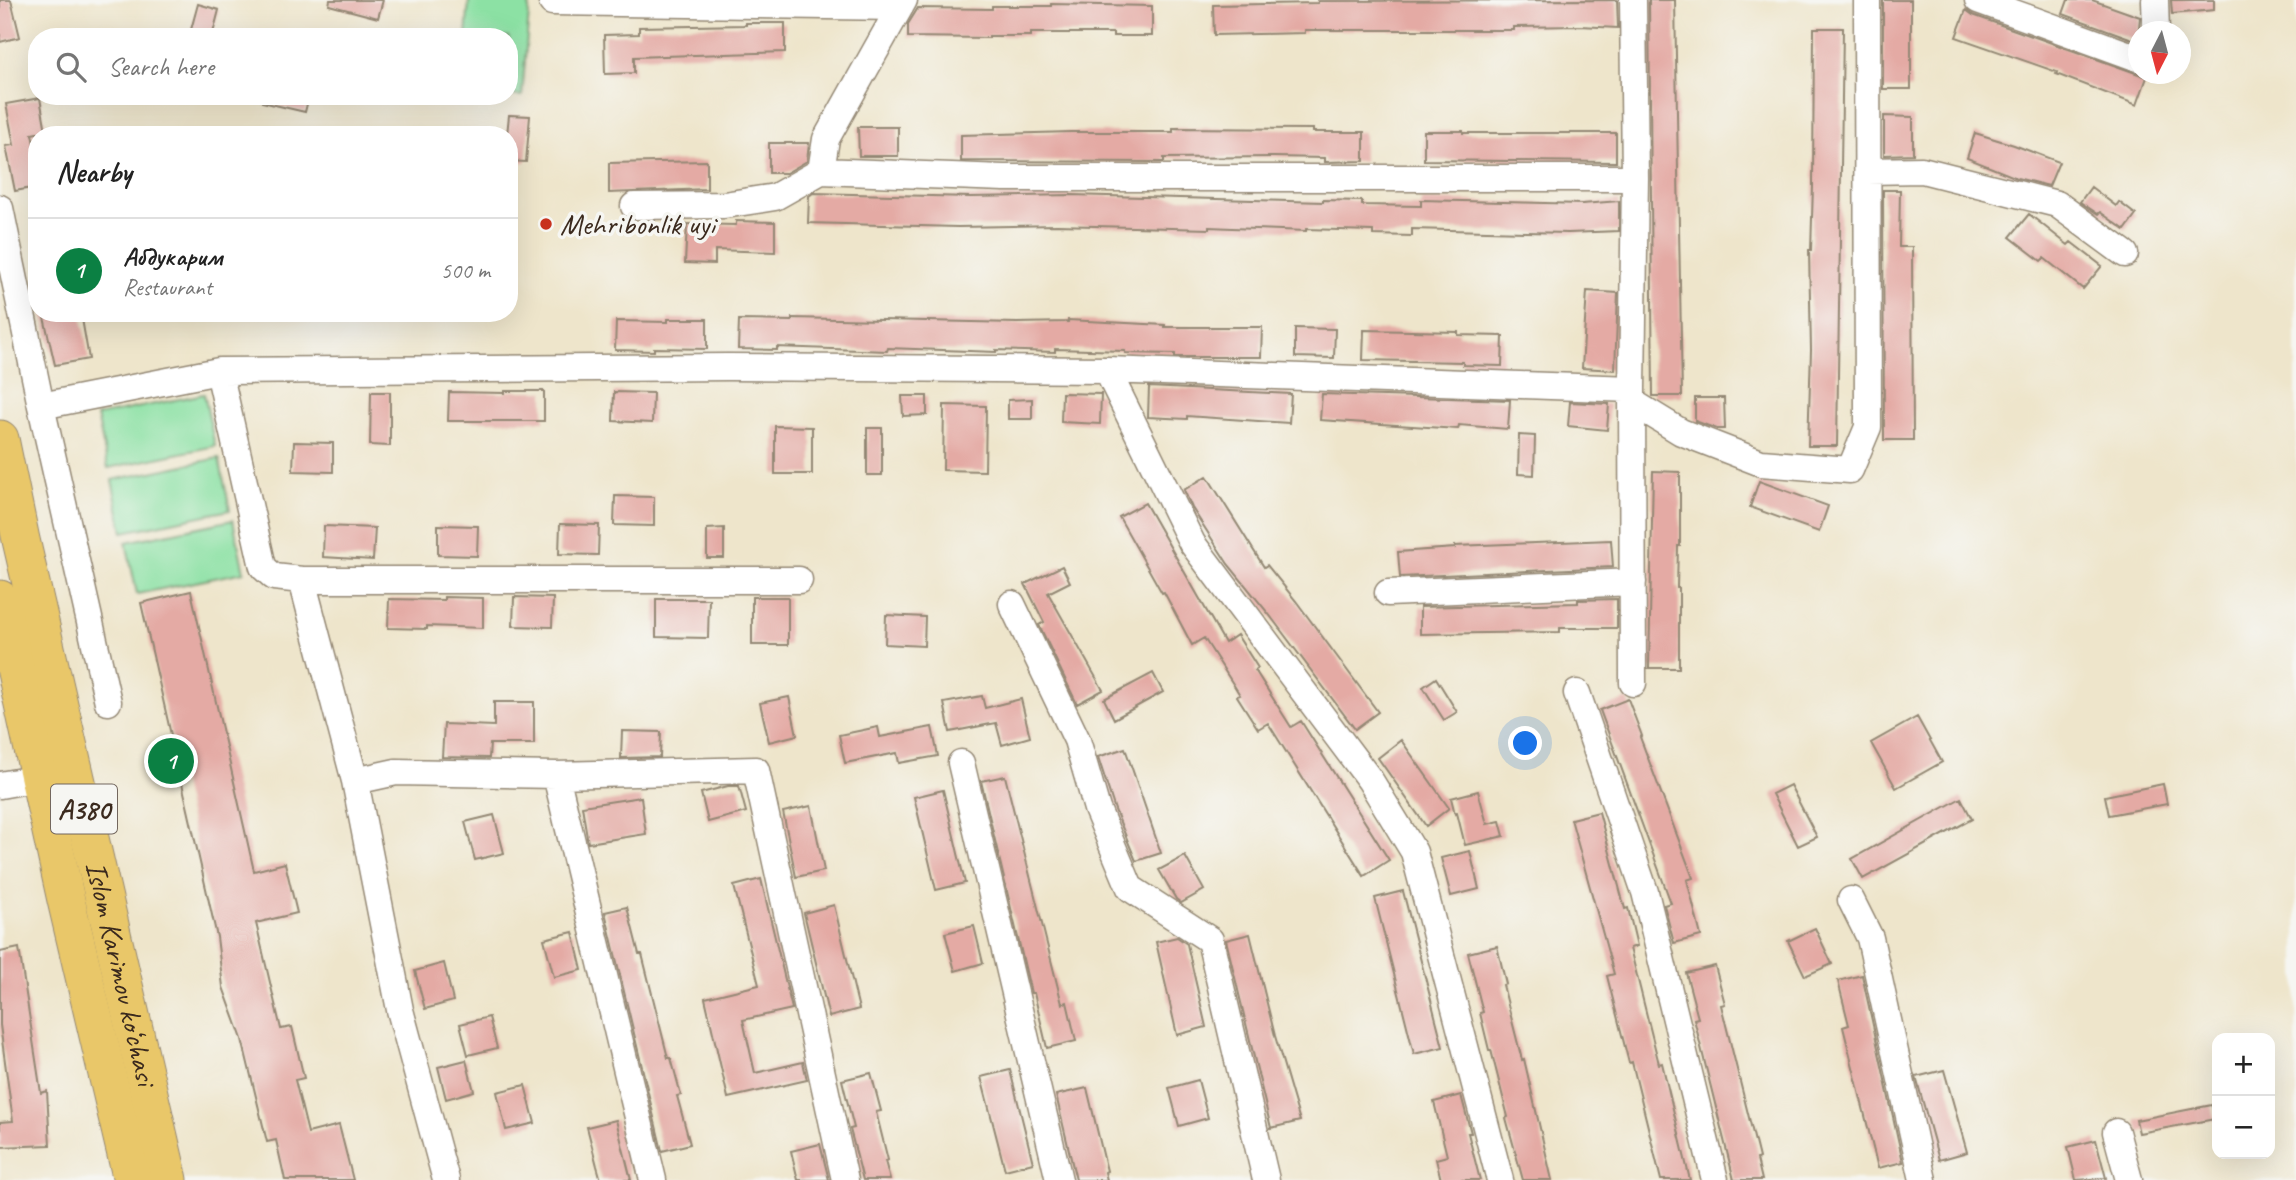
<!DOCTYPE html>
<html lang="en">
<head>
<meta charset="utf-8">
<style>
	body { margin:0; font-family:Caveat,sans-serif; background:#f6f6f6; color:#222 }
	.controls { position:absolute; right:21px; bottom:21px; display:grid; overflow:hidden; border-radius:14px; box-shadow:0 7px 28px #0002 }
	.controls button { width:63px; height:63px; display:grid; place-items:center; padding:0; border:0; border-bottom:2px solid #e0e0e0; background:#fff; color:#222; font:35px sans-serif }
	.compass { position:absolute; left:2128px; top:21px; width:63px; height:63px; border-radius:50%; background:#fff; box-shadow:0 7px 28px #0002; rotate:186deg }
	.you { position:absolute; left:1526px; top:744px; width:24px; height:24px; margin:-18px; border:5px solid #fff; border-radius:50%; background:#1a73e8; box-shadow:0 0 0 10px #1a73e833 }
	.badge { display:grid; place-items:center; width:46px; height:46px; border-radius:50%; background:#0b8043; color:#fff; font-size:23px; font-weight:700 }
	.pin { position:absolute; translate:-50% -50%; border:4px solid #fff; box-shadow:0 2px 7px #0006 }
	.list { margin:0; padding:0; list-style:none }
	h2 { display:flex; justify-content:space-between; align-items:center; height:91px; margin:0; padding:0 28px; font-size:30px }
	h2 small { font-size:23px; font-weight:400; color:#767676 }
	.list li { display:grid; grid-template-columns:46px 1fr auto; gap:21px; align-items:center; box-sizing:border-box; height:105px; padding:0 28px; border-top:2px solid #e0e0e0 }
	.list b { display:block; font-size:26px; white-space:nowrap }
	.list p { margin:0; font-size:23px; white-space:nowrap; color:#767676 }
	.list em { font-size:23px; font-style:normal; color:#767676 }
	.icon { flex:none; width:38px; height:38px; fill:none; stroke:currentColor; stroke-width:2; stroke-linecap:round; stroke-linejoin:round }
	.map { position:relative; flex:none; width:2296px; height:1180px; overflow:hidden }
	.search { position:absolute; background:#fff; box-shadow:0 7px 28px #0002; left:28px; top:28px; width:490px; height:77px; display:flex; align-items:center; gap:18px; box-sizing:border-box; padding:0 24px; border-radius:28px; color:#767676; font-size:26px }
	.panel { position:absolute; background:#fff; box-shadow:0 7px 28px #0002; left:28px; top:126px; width:490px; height:196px; border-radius:28px }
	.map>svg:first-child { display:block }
	.green { fill:#8ce1a4; stroke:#648661; stroke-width:2 }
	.building { fill:#e4aaa4 }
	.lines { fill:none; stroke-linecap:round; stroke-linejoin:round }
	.minor-casing { stroke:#948874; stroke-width:29 }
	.highway-casing { stroke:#948874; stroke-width:39 }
	.minor { stroke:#fff; stroke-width:26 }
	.highway { stroke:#e9c769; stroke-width:37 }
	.poi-dot { fill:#c8321e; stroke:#f6f6f2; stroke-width:2.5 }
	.labels { text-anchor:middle; stroke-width:7; stroke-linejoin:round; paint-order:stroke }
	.shield { fill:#f6f6f2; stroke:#73675e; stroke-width:2 }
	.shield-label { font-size:28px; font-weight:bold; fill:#3b2a1e }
	.poi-label { font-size:30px; fill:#3b2a1e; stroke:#f6f6f2; text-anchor:start }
	.street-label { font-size:30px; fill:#3b2a1e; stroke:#f6f6f2 }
</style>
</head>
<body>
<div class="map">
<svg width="2296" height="1180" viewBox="0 0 2296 1180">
	<rect width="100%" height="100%" fill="#f6f6f2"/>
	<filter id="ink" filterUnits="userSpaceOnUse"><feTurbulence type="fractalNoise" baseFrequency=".0143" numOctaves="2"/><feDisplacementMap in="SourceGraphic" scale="14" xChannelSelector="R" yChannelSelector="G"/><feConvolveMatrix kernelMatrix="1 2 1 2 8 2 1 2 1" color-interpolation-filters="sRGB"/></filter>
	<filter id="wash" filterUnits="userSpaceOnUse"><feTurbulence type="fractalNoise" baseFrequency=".00686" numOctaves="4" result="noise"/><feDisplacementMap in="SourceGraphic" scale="28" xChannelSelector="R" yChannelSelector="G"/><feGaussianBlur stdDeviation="1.57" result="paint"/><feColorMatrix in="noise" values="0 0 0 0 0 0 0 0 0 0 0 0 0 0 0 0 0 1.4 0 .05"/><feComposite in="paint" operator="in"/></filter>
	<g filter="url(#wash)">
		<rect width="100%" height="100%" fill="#eee5cb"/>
		<!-- green -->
		<path class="green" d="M469 0H530L522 96 509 95V37H466Z
			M204 394 215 446 108 468 97 416Z
			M219 458 230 510 123 532 112 480Z
			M233 520 244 572 137 594 126 542Z"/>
		<g id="blocks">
			<!-- building -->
			<path class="building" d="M0 0H11L20 37 0 42Z
				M330 0H383L378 18 329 5Z
				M1617 0 1618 28 1580 26 1514 27V30H1305V33L1214 35 1213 5 1318 3V1Z
				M1649 0H1675L1682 396H1653Z
				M1883 0H1911V89H1883Z
				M2068 0H2092L2140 17 2138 41 2063 14Z
				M2171 0H2214V10L2172 14Z
				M198 4 219 10 212 37H189Z
				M1051 4 1152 6V36H1113V33H1031V36H989V38L908 37V24L918 8 992 9V6H1051Z
				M1966 10 1973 15 2147 77 2137 105 2056 74 2057 72 1956 37Z
				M746 23H785V52L634 57V73L605 74 604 35 639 34V27L746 25Z
				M1814 28H1843L1837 446H1808L1811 350 1809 250H1811L1813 186Z
				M263 96H309L305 112 262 102Z
				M40 98 46 131 32 134 37 159V187L15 191 6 146 14 145 6 104Z
				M509 115 530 116 526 162 509 161V135H507Z
				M1884 116 1913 117V154L1884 155Z
				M858 127H898V156H859Z
				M1173 128 1313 129V132H1364V161L1325 162V158L1274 157 1164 158V162L961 161V135L1071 132H1173Z
				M1424 131H1463V133H1616V162L1424 160Z
				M1975 133 2014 145 2059 162 2049 186 2017 178 1967 158Z
				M769 143H809L807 161 786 173H769Z
				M707 161V189L609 193V163Z
				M2091 187 2116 206 2119 202 2136 215 2125 230 2100 212 2098 214 2080 202Z
				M1883 190H1900L1899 247H1912L1913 440H1884Z
				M813 193 971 197 1071 195 1323 202V200L1362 201V205L1421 206V200L1582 204 1619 201V231L1568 233 1412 229V236L1373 235V231L1306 229V231L1209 227V229L1057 225 958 227 808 223 809 196Z
				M2029 214 2068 245 2071 242 2102 266 2083 289 2044 258 2041 261 2010 237Z
				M736 221 775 222V252L715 250V264L685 263 687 224 736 225Z
				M1587 291 1618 293 1615 370 1582 368Z
				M43 313H81L89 359 55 365Z
				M792 318 1017 323 1068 322V320L1165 325V327H1262L1261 357H1175V354L1125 353V351L1055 349V352L996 350V352L888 348 887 351 777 347V350L738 349 739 320 792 321Z
				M668 319H707V349L654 348V351L615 350 616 321 668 322Z
				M1295 328 1335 329 1334 358 1295 357Z
				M1364 330 1458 332V335L1503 336 1502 366 1463 365V362L1363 360Z
				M1149 387 1291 394 1289 423 1187 416V419L1148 417Z
				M505 391H544V421H448L449 392 505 393Z
				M371 392H390V446L370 445Z
				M614 392 653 393 652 423 613 421Z
				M1062 393 1101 394 1100 424 1061 422Z
				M1322 394 1510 400 1508 429 1459 425 1458 429 1320 420Z
				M902 396H927V415L903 416Z
				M1695 398H1724L1725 429H1717L1695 421Z
				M1032 399V419H1008V400Z
				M1570 402 1609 404 1607 430 1568 426Z
				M944 405 986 406 985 471 943 470Z
				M775 426 812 427V474H775Z
				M867 428H882V475H867Z
				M1519 435 1535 436 1534 475 1518 474Z
				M294 442 333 443V472L293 471Z
				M1653 471 1680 472V546H1678L1677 588H1679V668H1649Z
				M1207 476 1264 567 1267 565 1296 601 1378 712 1355 729 1268 613 1228 564 1192 508 1184 490Z
				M1759 481 1828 506 1819 532 1750 507Z
				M615 496 654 497V526L614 525Z
				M1145 503 1225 643 1237 635 1258 668 1255 670 1291 727 1301 721 1389 860 1364 876 1268 723 1258 729 1237 696 1240 695 1204 638 1192 645 1164 592 1162 593 1119 517Z
				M560 524 599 525 598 555 559 554Z
				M438 525 478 526 477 556 438 555Z
				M324 526 375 528 373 560 323 557Z
				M724 528V558H707V529Z
				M1611 540 1613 567 1400 577 1398 552 1455 548V546Z
				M1062 566 1070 582 1048 593 1103 690 1077 704 1039 625 1044 622 1025 584Z
				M191 591 254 871 285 863 297 913 256 923 281 1029 292 1027 304 1078 295 1080 308 1133 339 1125 353 1180H285L276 1140 267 1142 242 1039 223 987 217 937 141 603Z
				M444 597 483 598V628L427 626V629L388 628 389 599 444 600Z
				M514 597 553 598 552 627 513 626Z
				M752 597H788V645H752Z
				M656 599H709L708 638 656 637Z
				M1617 599V628H1560V632L1420 634V607L1578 603V600Z
				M886 615 925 617 924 646 885 644Z
				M1153 673 1163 692 1114 719 1104 699Z
				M1436 678 1457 712 1444 720 1423 687Z
				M982 696 985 708 1021 699 1030 737 1002 745 996 723 950 732 944 703Z
				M789 697 797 735 769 742 760 703Z
				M1628 699 1642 736 1640 737 1693 878 1687 880 1701 936 1674 943 1664 905 1671 903 1600 710Z
				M494 702H534V744H490L489 758 442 757 444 724 494 726Z
				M1917 717 1942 762 1896 788 1871 743Z
				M878 727 880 737 932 727 938 756 899 763 897 753 845 763 839 735Z
				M622 731 661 732 660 757 621 758Z
				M1401 740 1449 808 1426 826 1378 758Z
				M1125 748 1161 853 1136 861 1115 810 1098 757Z
				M1005 776 1062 1004 1067 1002 1076 1041 1047 1048 1034 993H1031L981 781Z
				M2163 784 2167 804 2109 815 2105 796Z
				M1790 785 1817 837 1798 846 1772 794Z
				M728 786H739L746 812 708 822 701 793Z
				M943 790 965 883 936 890 914 797Z
				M1478 791 1487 824 1500 821 1504 836 1465 845 1457 813 1455 814 1451 798Z
				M641 797 646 834 588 843 582 806Z
				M1961 798 1972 819 1863 879 1852 859Z
				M811 806 824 871 796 877 783 812Z
				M1599 812 1625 909 1628 908 1637 946 1630 948 1659 1064 1662 1063 1690 1180H1661L1632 1062 1629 1063 1607 976 1614 974 1571 819Z
				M494 815 504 853 475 860 465 822Z
				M1470 851 1479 889 1451 896 1441 858Z
				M1185 856 1204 890 1181 903 1176 899 1159 870Z
				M761 879 792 1009 743 1020 755 1073 803 1062 807 1080 728 1098 705 998 759 985 734 886Z
				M1403 891 1443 1047 1414 1054 1375 898Z
				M834 905 859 1009 829 1017 804 913Z
				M627 907 639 954H642L668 1058H671L681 1095 677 1096 690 1144 662 1151 605 912Z
				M974 926 983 963 955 971 945 933Z
				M1815 928 1832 964 1805 976 1788 941Z
				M573 932 582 970 554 977 544 939Z
				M1250 934 1275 1036 1300 1121 1271 1128 1226 940Z
				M1177 937 1187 944 1206 1027 1177 1035 1156 942Z
				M1497 946 1506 984 1503 985 1522 1060 1524 1059 1552 1180H1523L1506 1118 1508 1117 1491 1050H1489L1480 1013 1483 1012 1468 953Z
				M19 948 41 1093 47 1091 50 1145 0 1147V1122L13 1121 0 1025V952Z
				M444 963 453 1001 425 1009 415 971Z
				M1715 966 1725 1004 1721 1005 1759 1158 1757 1159 1762 1180H1734L1694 1019 1698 1018 1686 973Z
				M1862 975 1903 1162 1878 1168 1843 1027 1849 1025 1838 981Z
				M489 1017 497 1048 468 1055 460 1024Z
				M466 1060 474 1091 446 1099 438 1067Z
				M1010 1070 1033 1163 1005 1170 981 1077Z
				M1944 1070 1967 1152 1939 1160 1916 1077Z
				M871 1073 881 1111 876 1112 888 1160 885 1161 890 1180H863L850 1129 854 1128 842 1080Z
				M1198 1080 1208 1118 1179 1126 1169 1088Z
				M525 1085 535 1123 506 1130 497 1092Z
				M1087 1088 1107 1171 1105 1172 1107 1180H1076L1056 1095Z
				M1461 1095 1471 1133H1468L1480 1180H1441L1436 1159 1447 1156 1434 1102Z
				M2212 1105 2215 1119 2139 1133 2136 1120Z
				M616 1120 631 1180H601L597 1166 587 1127Z
				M2096 1140 2106 1178 2076 1180 2068 1147Z
				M820 1144 829 1180H798L791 1151Z"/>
		</g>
	</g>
	<g filter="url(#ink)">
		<use href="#blocks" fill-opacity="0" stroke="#948874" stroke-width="2"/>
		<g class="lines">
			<defs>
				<path id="minor" d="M1633 0 1635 178 1632 389 1633 683
					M1978 0 2138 58
					M2155 0 2156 32
					M552 2 899 7
					M821 171 826 139 904 0
					M1868 171 1922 170 2057 204 2125 254
					M634 206 724 205 775 197 821 171 1004 178H1635
					M0 208 41 406 219 371 728 367 1107 370 1632 389
					M1107 370 1192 543 1370 780 1414 852 1500 1180
					M219 371 263 567 274 577 302 580H799
					M1632 402 1681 432 1761 463 1850 470 1868 427 1867 0
					M41 406 108 702
					M302 580 355 781 400 1010 446 1180
					M1388 593 1633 582
					M1012 604 1077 740 1097 809 1130 888 1210 940 1266 1180
					M1577 693 1645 892 1715 1180
					M961 763 1059 1180
					M556 775 653 1180
					M355 781 396 772 556 775 756 770 845 1180
					M0 785 39 778
					M1851 900 1870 938 1923 1180
					M2116 1132 2129 1180"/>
				<g id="highway">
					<path id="s1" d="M0 439 21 540 169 1180"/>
					<path d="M0 599 66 900 132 1180"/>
				</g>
			</defs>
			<!-- minor casing -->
			<use href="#minor" class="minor-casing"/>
			<!-- highway casing -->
			<use href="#highway" class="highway-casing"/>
			<!-- minor -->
			<use href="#minor" class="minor"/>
			<!-- highway -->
			<use href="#highway" class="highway"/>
		</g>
	</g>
	<!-- markers -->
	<circle class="poi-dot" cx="546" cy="224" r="7"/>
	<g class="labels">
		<!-- shield labels -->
		<rect class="shield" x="51" y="784.5" width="66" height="49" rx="5"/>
		<g class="shield-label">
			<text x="84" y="819">A380</text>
		</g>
		<!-- poi labels -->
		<g class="poi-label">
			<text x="560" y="234">Mehribonlik uyi</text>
		</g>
		<!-- street labels -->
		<g class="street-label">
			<text dy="10" stroke="none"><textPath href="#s1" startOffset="548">Islom Karimov ko‘chasi</textPath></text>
		</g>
	</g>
</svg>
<div class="controls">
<button>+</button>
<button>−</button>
</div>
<svg class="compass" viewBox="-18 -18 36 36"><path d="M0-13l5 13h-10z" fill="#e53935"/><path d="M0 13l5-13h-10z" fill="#767676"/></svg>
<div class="you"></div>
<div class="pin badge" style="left:171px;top:761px">1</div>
<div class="search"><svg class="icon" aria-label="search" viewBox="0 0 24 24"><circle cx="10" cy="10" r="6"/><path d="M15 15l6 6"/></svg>Search here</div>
<section class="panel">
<h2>Nearby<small></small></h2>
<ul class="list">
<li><span class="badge">1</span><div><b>Абдукарим</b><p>Restaurant</p></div><em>500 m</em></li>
</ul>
</section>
</div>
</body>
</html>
